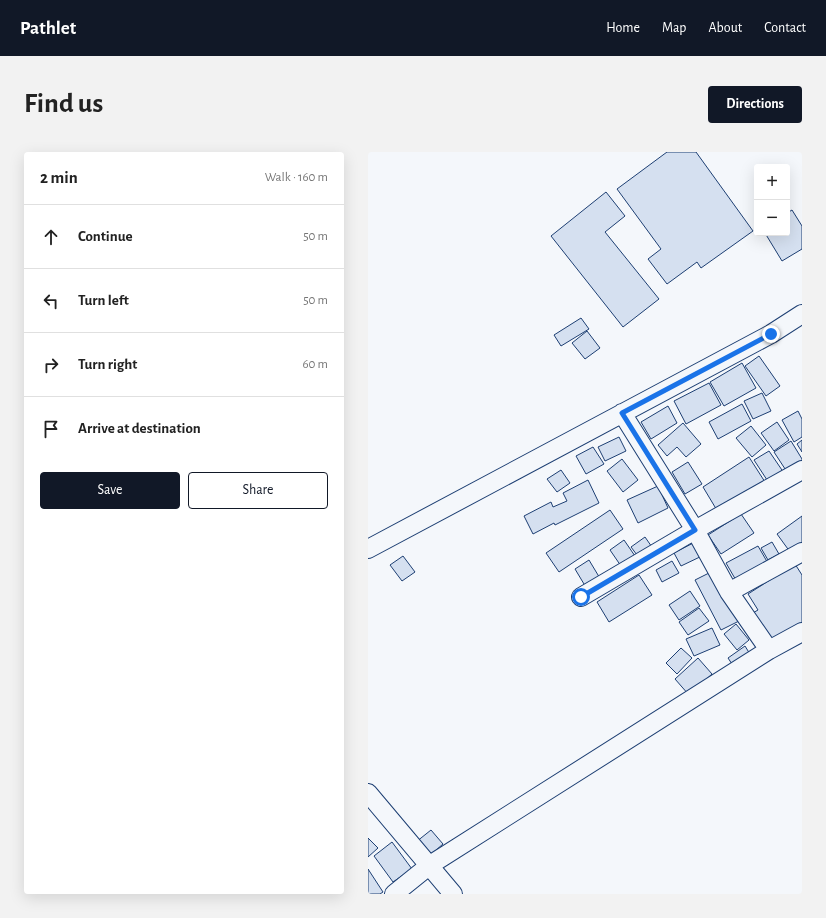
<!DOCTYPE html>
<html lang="en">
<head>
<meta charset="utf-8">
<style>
	body { margin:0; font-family:"Alegreya Sans",sans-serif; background:#f2f2f2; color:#222 }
	.controls { position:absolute; right:12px; top:12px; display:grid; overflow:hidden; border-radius:4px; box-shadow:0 4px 16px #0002 }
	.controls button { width:36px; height:36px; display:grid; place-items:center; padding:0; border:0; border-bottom:1px solid #e0e0e0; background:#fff; color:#222; font:20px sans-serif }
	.stop { position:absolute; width:12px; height:12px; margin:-9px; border:3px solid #1a73e8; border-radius:50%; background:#fff }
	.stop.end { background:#1a73e8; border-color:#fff; box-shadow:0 1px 4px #0008 }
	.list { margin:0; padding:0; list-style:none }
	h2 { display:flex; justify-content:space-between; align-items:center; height:52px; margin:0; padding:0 16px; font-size:17px }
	h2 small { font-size:13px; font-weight:400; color:#767676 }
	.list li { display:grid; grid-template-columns:26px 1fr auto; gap:12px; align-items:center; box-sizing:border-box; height:64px; padding:0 16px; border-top:1px solid #e0e0e0 }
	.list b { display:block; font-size:15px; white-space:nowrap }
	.list em { font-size:13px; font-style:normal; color:#767676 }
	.actions { display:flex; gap:8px; padding:12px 16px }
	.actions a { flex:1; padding:9px 0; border:1px solid #111827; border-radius:4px; text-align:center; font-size:14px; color:#111827 }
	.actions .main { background:#111827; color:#fff }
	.icon { flex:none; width:22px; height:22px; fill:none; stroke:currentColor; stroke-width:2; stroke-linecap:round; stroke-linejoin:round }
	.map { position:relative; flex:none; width:434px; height:742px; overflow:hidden; border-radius:4px }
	header { display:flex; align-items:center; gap:24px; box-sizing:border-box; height:56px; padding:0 20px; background:#111827; color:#fff }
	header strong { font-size:19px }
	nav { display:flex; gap:22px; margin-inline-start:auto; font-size:14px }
	.intro { display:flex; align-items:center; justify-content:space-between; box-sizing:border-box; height:96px; padding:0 24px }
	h1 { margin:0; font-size:28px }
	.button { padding:10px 18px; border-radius:4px; background:#111827; color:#fff; font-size:14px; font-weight:700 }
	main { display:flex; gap:24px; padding:0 24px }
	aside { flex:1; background:#fff; border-radius:4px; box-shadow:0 4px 16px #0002 }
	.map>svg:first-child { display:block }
	.building { fill:#d5e0f0; stroke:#1d3f73 }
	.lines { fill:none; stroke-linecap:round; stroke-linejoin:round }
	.street-casing { stroke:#1d3f73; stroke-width:20 }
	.street { stroke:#f4f7fb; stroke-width:18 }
	.route { stroke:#1a73e8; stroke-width:5 }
</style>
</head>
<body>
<header>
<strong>Pathlet</strong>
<nav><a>Home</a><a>Map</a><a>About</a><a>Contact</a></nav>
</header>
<div class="intro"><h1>Find us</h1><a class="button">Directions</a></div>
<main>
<aside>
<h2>2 min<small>Walk · 160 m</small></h2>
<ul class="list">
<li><svg class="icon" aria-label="ahead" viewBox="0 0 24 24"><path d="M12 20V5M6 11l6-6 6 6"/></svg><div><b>Continue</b></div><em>50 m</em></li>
<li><svg class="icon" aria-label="left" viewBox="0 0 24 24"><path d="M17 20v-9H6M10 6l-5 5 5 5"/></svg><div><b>Turn left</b></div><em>50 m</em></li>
<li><svg class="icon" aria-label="right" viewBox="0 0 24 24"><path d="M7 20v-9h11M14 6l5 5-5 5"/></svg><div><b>Turn right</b></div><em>60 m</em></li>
<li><svg class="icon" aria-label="arrive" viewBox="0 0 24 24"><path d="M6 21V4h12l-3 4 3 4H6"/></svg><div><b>Arrive at destination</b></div></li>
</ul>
<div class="actions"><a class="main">Save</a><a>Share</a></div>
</aside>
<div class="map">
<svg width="434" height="742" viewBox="0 0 434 742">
	<rect width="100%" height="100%" fill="#f4f7fb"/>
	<!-- building -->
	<path class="building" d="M299 0H328L385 79 333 116 329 110 299 132 280 107 293 97 249 37Z
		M238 40 257 64 237 80 291 147 255 175 183 84Z
		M424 58 434 74V97L414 109 397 81H419V61Z
		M213 166 221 177 193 194 186 183Z
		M219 179 232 196 217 207 204 191Z
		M391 204 412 234 398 244 377 214Z
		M374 211 388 236 356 254 342 230Z
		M341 231 353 253 318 272 306 249Z
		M394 241 403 259 385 267 376 249Z
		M374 252 383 269 350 287 341 270Z
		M300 254 309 271 283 287 273 270Z
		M430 259 434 267V285L426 290 414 268Z
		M409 270 421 288 406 299 393 281Z
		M315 271 333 292 318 305 309 295 299 304 290 293Z
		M383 274 398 293 384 305 368 286Z
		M251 285 258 299 237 309 230 295Z
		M434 288V300L429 292Z
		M423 289 434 307V314L421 323 406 300Z
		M225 295 236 312 218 322 208 304Z
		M401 299 416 321 401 331 386 308Z
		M381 305 397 330 350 360 335 335Z
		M254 307 270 328 255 340 239 319Z
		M320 310 334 332 317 342 304 320Z
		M193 318 202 331 189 340 179 327Z
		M220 328 231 351 187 373 186 371 165 382 156 364 183 350 185 355 199 349 195 341Z
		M290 334 300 356 270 371 259 348Z
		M242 358 255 377 191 420 178 401Z
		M373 362 386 381 353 402 340 383Z
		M434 364V398L425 404 409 382Z
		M277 385 286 398 272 407 263 395Z
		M256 388 267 404 253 414 242 398Z
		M329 389 336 403 313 414 306 401Z
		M404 390 411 402 400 408 393 396Z
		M390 394 401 413 369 430 358 411Z
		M35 404 47 420 34 429 22 413Z
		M221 408 233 428 219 437 207 417Z
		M304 409 311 421 294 430 288 418Z
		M427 412 434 423V475L401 490 383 462 390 458 380 442Z
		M347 418 373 468 353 478 327 428Z
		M271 423 284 443 241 470 229 450Z
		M322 439 332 454 311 468 301 453Z
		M331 456 341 469 320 483 311 470Z
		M368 472 381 488 369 498 356 482Z
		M344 476 352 493 326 504 318 487Z
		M377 494 385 507 368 518 360 506Z
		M313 496 324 506 309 522 298 511Z
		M330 506 344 522 321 543 307 527Z
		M63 678 75 692 60 705 48 690Z
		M0 686 10 696 0 705Z
		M24 690 44 717 25 730 6 704Z
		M0 717 15 740 12 742H0Z"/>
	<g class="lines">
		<defs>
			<path id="street" d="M254 261 327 378 361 440 401 498
				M0 397 403 182 434 162
				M361 440 434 400
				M213 445 327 378 434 318
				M0 641 85 742
				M26 742 62 713 401 498 434 480"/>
		</defs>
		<!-- street casing -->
		<use href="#street" class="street-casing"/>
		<!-- street -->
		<use href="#street" class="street"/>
	</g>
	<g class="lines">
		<!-- route -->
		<path class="route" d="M213 445 327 378 254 261 403 182"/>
	</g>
</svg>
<div class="controls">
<button>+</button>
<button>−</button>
</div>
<div class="stop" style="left:213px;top:445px"></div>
<div class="stop end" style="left:403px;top:182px"></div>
</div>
</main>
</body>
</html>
